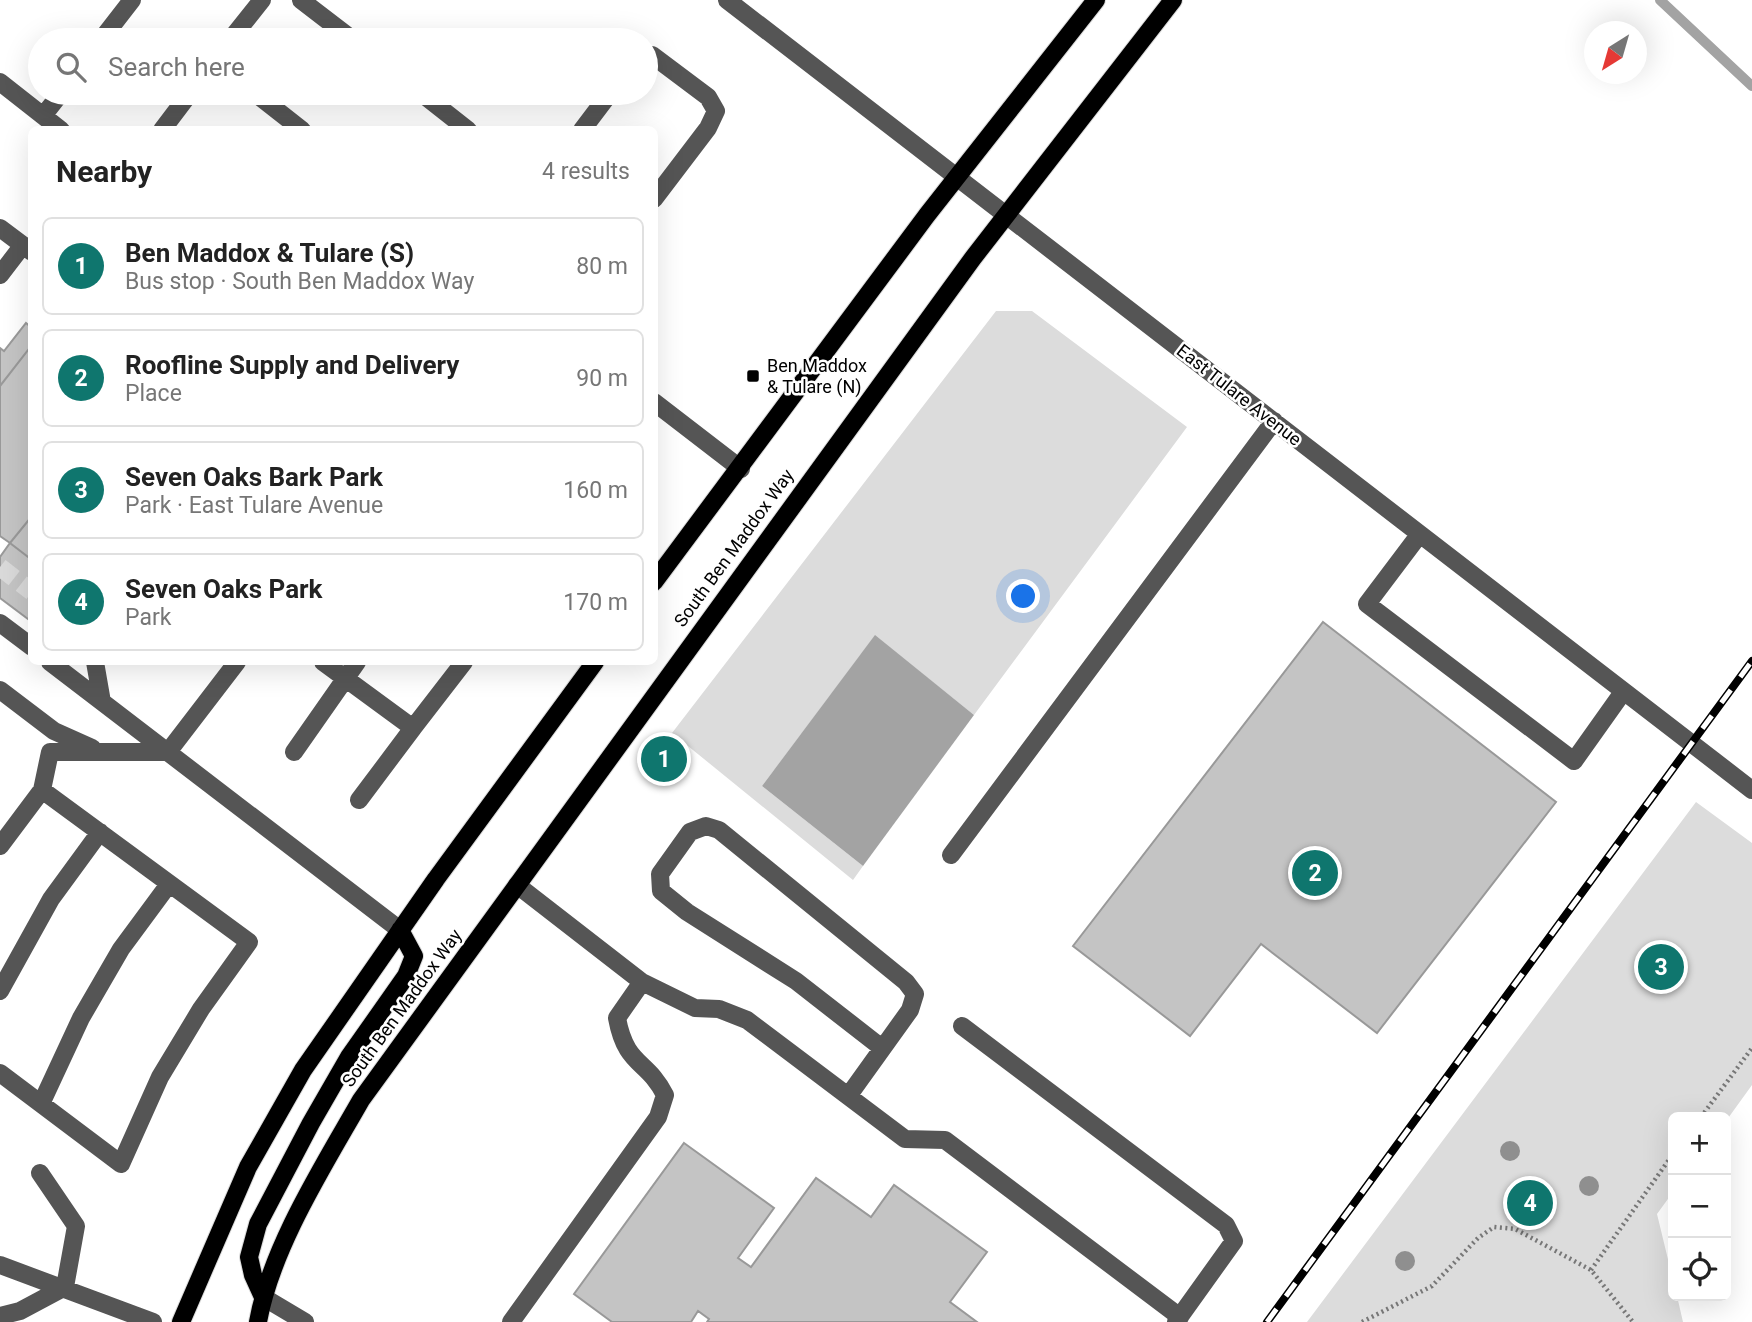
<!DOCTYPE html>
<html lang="en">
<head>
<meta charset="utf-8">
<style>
	body { margin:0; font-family:Roboto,sans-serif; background:#f6f6f6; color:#222 }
	.controls { position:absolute; right:21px; bottom:21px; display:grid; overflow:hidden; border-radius:10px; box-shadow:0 7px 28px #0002 }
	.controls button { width:63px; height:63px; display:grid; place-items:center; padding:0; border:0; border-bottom:2px solid #e0e0e0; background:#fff; color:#222; font:35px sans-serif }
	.compass { position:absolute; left:1584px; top:21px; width:63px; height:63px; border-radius:50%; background:#fff; box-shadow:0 7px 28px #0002; rotate:217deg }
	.you { position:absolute; left:1024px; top:597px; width:24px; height:24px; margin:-18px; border:5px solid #fff; border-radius:50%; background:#1a73e8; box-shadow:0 0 0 10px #1a73e833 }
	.badge { display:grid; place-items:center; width:46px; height:46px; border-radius:50%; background:#0f766e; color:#fff; font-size:23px; font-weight:700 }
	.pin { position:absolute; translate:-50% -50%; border:4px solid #fff; box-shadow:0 2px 7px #0006 }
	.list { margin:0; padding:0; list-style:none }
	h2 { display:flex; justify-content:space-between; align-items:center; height:91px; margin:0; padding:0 28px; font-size:30px }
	h2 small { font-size:23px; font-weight:400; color:#767676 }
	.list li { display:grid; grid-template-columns:46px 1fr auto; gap:21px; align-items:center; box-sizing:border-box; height:98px; margin:0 14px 14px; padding:0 14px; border:2px solid #e0e0e0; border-radius:10px }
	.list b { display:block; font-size:26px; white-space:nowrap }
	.list p { margin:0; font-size:23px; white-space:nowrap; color:#767676 }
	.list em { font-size:23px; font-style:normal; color:#767676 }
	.icon { flex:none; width:38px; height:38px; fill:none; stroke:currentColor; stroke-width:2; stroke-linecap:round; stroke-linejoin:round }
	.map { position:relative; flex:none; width:1752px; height:1322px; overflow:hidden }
	.search { position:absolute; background:#fff; box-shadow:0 7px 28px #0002; left:28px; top:28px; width:630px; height:77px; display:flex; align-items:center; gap:18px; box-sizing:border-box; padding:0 24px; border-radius:38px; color:#767676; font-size:26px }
	.panel { position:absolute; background:#fff; box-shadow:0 7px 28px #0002; left:28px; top:126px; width:630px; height:539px; border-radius:10px }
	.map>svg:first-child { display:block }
	.green { fill:#dcdcdc }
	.water { fill:#a3a3a3 }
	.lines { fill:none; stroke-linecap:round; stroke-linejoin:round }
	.stream { stroke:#a3a3a3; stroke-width:10 }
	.building { fill:#c4c4c4; stroke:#999; stroke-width:2 }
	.minor-tunnel { stroke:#d9d9d9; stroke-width:18; stroke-dasharray:18 9; stroke-linecap:butt }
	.major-casing { stroke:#dbdbdb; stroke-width:20 }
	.path { stroke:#777; stroke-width:4.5; stroke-dasharray:2 3.5; stroke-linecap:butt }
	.minor { stroke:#555; stroke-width:18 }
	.major { stroke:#000; stroke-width:18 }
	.rail-casing { stroke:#000; stroke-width:8 }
	.rail { stroke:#fff; stroke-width:5; stroke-dasharray:16; stroke-linecap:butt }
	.tree { fill:#8f8f8f }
	.poi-dot { fill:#000; stroke:#fff; stroke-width:2.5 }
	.labels { text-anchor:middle; stroke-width:5; stroke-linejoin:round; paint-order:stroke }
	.poi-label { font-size:18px; fill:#000; stroke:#fff; text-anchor:start }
	.street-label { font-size:18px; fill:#000; stroke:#fff }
</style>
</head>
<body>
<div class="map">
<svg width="1752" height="1322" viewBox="0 0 1752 1322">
	<rect width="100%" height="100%" fill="#fff"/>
	<!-- green -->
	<path class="green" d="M996 311H1032L1187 427 974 715 875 636 762 786 863 866 853 880 672 733Z
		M1696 802 1752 843V1085L1726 1121V1117H1673V1192L1657 1214 1673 1280V1296H1677L1683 1322H1307Z"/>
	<!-- water -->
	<path class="water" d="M875 635 974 715 863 866 762 786Z"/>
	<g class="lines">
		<!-- stream -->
		<path class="stream" d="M1660 0 1752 86"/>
	</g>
	<!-- building -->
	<path class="building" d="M26 323 32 328V345L0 386V348L4 351Z
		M32 345V516L10 543 0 536V386Z
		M32 516V560L10 543Z
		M10 543 32 560V622L0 598V557Z
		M1323 622 1556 802 1377 1033 1261 944 1190 1036 1073 946Z
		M684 1143 774 1208 738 1258 751 1267 816 1178 871 1217 894 1185 987 1252 950 1302 977 1322H707L709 1319 698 1311 691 1322H612L574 1294Z"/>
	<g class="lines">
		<!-- minor-tunnel -->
		<path class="minor-tunnel" d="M0 567 32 592"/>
		<defs>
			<path id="major" d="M654 582 927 215 1096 0
				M263 1297 253 1275 249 1257 258 1224 311 1123 349 1057 406 976 414 956 400 930
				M181 1322 248 1167 303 1070 436 879 595 662
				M258 1322C271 1248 324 1165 361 1100L973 258 1173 0"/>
		</defs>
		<!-- major casing -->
		<use href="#major" class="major-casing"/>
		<!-- path -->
		<path class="path" d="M1701 1117 1752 1048
			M1591 1270 1673 1154
			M1362 1322 1432 1286 1478 1238 1494 1227 1515 1229 1591 1270 1633 1322"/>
		<!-- minor -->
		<path class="minor" d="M301 0 353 40
			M727 0 1752 790
			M101 40 132 0
			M230 40 262 0
			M646 55H652L708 97 716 111 708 128 654 199
			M0 82 61 130
			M255 93 302 130
			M421 93 468 130
			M43 116 61 93
			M162 130 190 93
			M582 130 610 93
			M0 228 32 252
			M0 275 23 245
			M654 402 741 469
			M1419 535 1367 604 1574 761 1623 692
			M0 623 32 647
			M50 662 400 930
			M95 662 102 702
			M323 662 413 728 464 662
			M0 690 54 731 92 748
			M168 752 237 662
			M294 752 357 662
			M359 800 413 728
			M0 846 42 790 50 752H168
			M951 855 1274 421
			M642 982 695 1008 719 1009 747 1020 905 1139 945 1140 1180 1317
			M0 991 51 899 100 832
			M962 1026 1226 1225 1234 1241 1176 1322
			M0 1073 121 1164 160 1077 201 1009 249 942 42 790
			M849 1095 910 1010 915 994 906 982 719 830 706 826 690 832 660 874 661 891 687 912 796 981 882 1048
			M41 1104 81 1018 121 949 169 884
			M40 1173 76 1226 65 1287
			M0 1265 153 1322
			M263 1297 305 1322
			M0 1316 20 1311 65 1287
			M511 1322 658 1117 665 1095C647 1059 626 1067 617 1018L642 982 517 885"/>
		<!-- major -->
		<use href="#major" class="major"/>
		<defs>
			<path id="rail" d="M1267 1322 1752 661"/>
		</defs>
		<!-- rail casing -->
		<use href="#rail" class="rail-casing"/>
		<!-- rail -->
		<use href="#rail" class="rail"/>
	</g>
	<!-- trees -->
	<g class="tree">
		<circle cx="1510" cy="1151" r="10"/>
		<circle cx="1589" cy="1186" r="10"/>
		<circle cx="1405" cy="1261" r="10"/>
	</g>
	<!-- markers -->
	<rect class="poi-dot" x="746" y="369" width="14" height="14" rx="3.5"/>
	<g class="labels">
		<!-- poi labels -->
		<g class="poi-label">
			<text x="767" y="372">Ben Maddox<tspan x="767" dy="21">&amp; Tulare (N)</tspan></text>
		</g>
		<!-- street labels -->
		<g class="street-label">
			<text transform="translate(1239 395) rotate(38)" y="6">East Tulare Avenue</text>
			<text transform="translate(734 548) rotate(-54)" y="6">South Ben Maddox Way</text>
			<text transform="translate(402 1008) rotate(-54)" y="6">South Ben Maddox Way</text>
		</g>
	</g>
</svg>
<div class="controls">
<button>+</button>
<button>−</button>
<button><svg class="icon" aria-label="locate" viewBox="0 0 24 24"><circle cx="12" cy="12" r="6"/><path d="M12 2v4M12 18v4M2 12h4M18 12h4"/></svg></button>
</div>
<svg class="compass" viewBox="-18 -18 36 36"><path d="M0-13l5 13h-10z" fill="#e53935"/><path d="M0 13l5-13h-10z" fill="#767676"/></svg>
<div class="you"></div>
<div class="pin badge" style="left:664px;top:759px">1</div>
<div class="pin badge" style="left:1315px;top:873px">2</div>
<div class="pin badge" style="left:1661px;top:967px">3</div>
<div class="pin badge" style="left:1530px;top:1203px">4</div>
<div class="search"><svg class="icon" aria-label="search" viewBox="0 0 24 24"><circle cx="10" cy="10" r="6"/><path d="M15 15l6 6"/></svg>Search here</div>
<section class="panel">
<h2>Nearby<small>4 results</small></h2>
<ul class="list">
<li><span class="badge">1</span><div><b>Ben Maddox &amp; Tulare (S)</b><p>Bus stop · South Ben Maddox Way</p></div><em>80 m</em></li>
<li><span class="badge">2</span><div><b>Roofline Supply and Delivery</b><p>Place</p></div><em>90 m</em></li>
<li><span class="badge">3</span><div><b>Seven Oaks Bark Park</b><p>Park · East Tulare Avenue</p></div><em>160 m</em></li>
<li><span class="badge">4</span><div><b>Seven Oaks Park</b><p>Park</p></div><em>170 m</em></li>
</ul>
</section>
</div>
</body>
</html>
